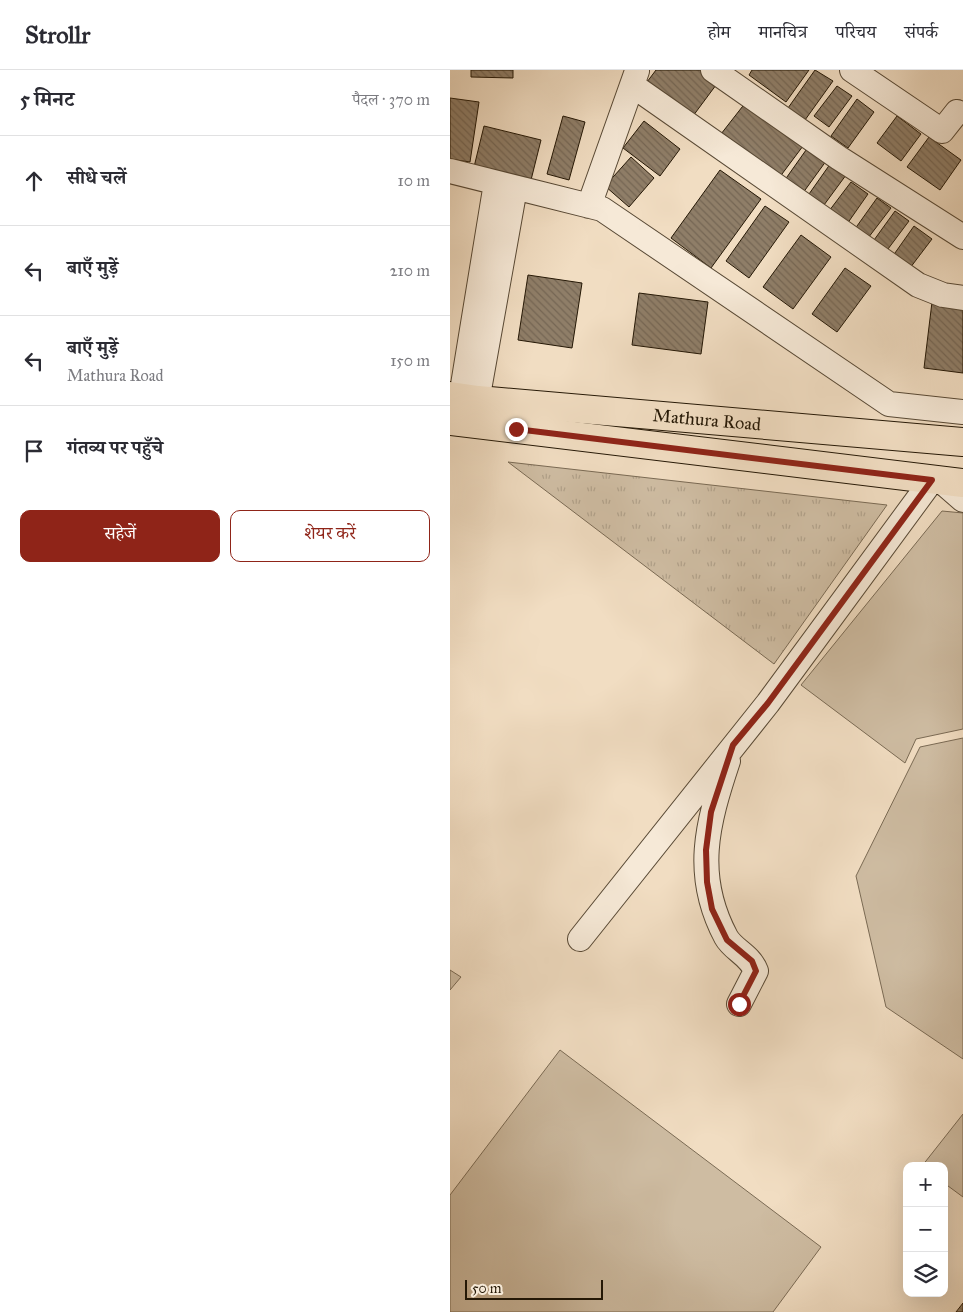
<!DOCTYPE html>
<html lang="hi">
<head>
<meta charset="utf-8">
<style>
	body { margin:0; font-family:"IM FELL Great Primer","Noto Serif Devanagari",serif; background:#f2f2f3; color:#2b2b33 }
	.controls { position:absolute; right:15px; bottom:15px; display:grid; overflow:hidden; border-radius:10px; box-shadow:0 5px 20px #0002 }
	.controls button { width:45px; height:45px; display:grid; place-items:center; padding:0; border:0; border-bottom:1px solid #e1e1e2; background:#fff; color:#2b2b33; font:25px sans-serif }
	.scale { position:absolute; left:15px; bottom:12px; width:138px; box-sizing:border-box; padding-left:5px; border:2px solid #251806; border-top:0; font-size:14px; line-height:18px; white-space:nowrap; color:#251806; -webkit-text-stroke:4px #f6e9d7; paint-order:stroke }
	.stop { position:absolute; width:15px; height:15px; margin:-11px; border:4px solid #8f2418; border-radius:50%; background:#fff }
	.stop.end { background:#8f2418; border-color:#fff; box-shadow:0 1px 5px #0008 }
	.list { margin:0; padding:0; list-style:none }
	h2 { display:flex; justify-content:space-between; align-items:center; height:65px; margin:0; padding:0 20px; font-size:21px }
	h2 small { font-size:16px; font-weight:400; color:#7c7c81 }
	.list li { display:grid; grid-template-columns:32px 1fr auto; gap:15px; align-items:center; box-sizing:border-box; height:90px; padding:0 20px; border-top:1px solid #e1e1e2 }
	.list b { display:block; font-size:19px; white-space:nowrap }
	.list p { margin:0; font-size:16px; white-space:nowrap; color:#7c7c81 }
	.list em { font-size:16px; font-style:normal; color:#7c7c81 }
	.actions { display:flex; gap:10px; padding:15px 20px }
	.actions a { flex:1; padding:11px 0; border:1px solid #8f2418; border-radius:10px; text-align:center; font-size:18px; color:#8f2418 }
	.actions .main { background:#8f2418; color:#fff }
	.icon { flex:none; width:28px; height:28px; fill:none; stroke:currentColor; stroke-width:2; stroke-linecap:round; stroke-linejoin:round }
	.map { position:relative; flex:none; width:513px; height:1242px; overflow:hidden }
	header { display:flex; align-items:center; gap:30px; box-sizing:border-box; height:70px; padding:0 25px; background:#fff; border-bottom:1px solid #e1e1e2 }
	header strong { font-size:24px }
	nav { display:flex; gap:28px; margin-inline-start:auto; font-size:18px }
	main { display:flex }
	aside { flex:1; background:#fff }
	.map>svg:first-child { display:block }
	.grass { fill:url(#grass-tufts); stroke:#7a6a54 }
	.green { fill:#cebca2; stroke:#7a6a54 }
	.building { fill:url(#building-back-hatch); stroke:#251806 }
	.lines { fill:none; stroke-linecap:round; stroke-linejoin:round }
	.minor-casing { stroke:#584935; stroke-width:26 }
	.major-casing { stroke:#251806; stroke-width:30 }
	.minor { stroke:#f6e9d7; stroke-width:24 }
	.major { stroke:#f1ddc2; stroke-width:28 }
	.route { stroke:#8f2418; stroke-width:6 }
	.labels { text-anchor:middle; stroke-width:4; stroke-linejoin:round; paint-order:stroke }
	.street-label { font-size:18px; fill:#251806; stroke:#f6e9d7 }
</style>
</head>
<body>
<header>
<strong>Strollr</strong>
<nav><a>होम</a><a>मानचित्र</a><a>परिचय</a><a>संपर्क</a></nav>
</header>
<main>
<aside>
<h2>5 मिनट<small>पैदल · 370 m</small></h2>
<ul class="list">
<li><svg class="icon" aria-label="ahead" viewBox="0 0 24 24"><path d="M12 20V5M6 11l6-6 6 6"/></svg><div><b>सीधे चलें</b></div><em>10 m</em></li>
<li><svg class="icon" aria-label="left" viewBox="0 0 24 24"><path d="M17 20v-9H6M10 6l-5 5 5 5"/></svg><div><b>बाएँ मुड़ें</b></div><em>210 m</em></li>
<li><svg class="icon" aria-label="left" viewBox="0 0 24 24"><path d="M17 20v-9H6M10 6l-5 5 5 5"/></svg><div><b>बाएँ मुड़ें</b><p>Mathura Road</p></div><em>150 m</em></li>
<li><svg class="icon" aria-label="arrive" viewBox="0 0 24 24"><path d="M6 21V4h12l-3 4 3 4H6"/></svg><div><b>गंतव्य पर पहुँचे</b></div></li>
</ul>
<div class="actions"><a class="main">सहेजें</a><a>शेयर करें</a></div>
</aside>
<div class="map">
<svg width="513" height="1242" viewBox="0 0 513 1242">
	<defs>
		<pattern id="grass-tufts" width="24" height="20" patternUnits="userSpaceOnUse" patternTransform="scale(1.25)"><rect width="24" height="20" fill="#cebca2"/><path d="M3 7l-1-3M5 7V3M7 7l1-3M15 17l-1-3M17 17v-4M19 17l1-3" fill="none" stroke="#b1a18a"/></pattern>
		<pattern id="building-back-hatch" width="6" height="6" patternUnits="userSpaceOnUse" patternTransform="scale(1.25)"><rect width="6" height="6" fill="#8f7e68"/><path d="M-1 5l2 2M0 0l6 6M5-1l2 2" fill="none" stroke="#756654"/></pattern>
	</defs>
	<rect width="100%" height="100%" fill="#f1ddc2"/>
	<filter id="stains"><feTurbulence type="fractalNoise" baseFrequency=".004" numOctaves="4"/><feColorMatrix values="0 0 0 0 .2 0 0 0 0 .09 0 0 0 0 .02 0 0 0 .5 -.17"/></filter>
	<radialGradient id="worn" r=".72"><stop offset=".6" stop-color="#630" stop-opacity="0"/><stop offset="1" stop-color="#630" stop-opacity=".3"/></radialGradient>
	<!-- grass -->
	<path class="grass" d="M58 392 437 435 324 594Z"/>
	<!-- green -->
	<path class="green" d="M492 441 513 443V659L466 669 455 693 351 615Z
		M513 668V989L436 937 406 806 470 677Z
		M0 900 11 907 0 920Z
		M110 980 371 1177 323 1242H0V1125Z
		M513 1044V1127L494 1113V1096H472Z"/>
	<!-- building -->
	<path class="building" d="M21 0H63V8L21 7Z
		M206 0H254L269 11 243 46 197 12Z
		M302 0H359L336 32 299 5Z
		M365 0 383 11 355 50 338 38Z
		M387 16 402 26 379 57 364 46Z
		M0 28 29 32 20 92 0 89Z
		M407 29 424 42 398 78 381 66Z
		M296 32 353 76 329 108 271 64Z
		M113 46 135 52 119 110 97 104Z
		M447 46 471 64 451 91 427 73Z
		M194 51 230 79 210 106 173 78Z
		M34 56 91 70 81 110 24 97Z
		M479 67 511 90 490 120 457 97Z
		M361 73 379 87 350 127 332 114Z
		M181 87 204 108 179 137 155 116Z
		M383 90 399 101 374 135 359 124Z
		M270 100 311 129 261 198 221 168Z
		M401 112 418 124 397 154 379 141Z
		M427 128 441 138 415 172 402 163Z
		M315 136 339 152 299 208 276 191Z
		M445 141 459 151 432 187 419 177Z
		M464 156 482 169 457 202 440 190Z
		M351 165 381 187 343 239 313 217Z
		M395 198 421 216 387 262 362 244Z
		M78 205 132 213 122 278 68 270Z
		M189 223 258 232 251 284 182 275Z
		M482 232 513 236V303L474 298Z
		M513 1233V1242H506Z"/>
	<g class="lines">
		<defs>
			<path id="minor" d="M263 0 389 88 513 167
				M402 0 492 61 507 42
				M182 15 468 215 493 225 513 228
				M0 101 152 139 439 334 513 342
				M139 136 187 1
				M11 327 46 113
				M24 348 65 118
				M490 410 513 430
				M278 691C257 754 243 805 276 867 283 880 300 885 306 901L289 934
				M130 869 318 633 482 410"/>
			<g id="major">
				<path id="s1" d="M0 326 28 330 513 372"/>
				<path d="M0 351 513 413"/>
			</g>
		</defs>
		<!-- minor casing -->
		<use href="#minor" class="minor-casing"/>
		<!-- major casing -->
		<use href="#major" class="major-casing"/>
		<!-- minor -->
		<use href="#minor" class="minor"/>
		<!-- major -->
		<use href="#major" class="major"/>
	</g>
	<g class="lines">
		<!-- route -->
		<path class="route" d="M66 359 482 410 318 633 283 675 261 742 256 780 257 812 262 839 277 870 302 891 306 901 289 934"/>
	</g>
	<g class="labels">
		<!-- street labels -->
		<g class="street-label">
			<text dy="6" stroke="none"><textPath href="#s1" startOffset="258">Mathura Road</textPath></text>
		</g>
	</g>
	<rect width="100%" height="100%" filter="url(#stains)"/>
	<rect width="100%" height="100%" fill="url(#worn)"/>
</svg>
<div class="controls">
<button>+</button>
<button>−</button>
<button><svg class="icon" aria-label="layers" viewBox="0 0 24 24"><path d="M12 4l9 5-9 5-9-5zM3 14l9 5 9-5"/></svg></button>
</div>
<div class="scale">50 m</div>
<div class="stop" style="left:289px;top:934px"></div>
<div class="stop end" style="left:66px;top:359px"></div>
</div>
</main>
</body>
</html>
